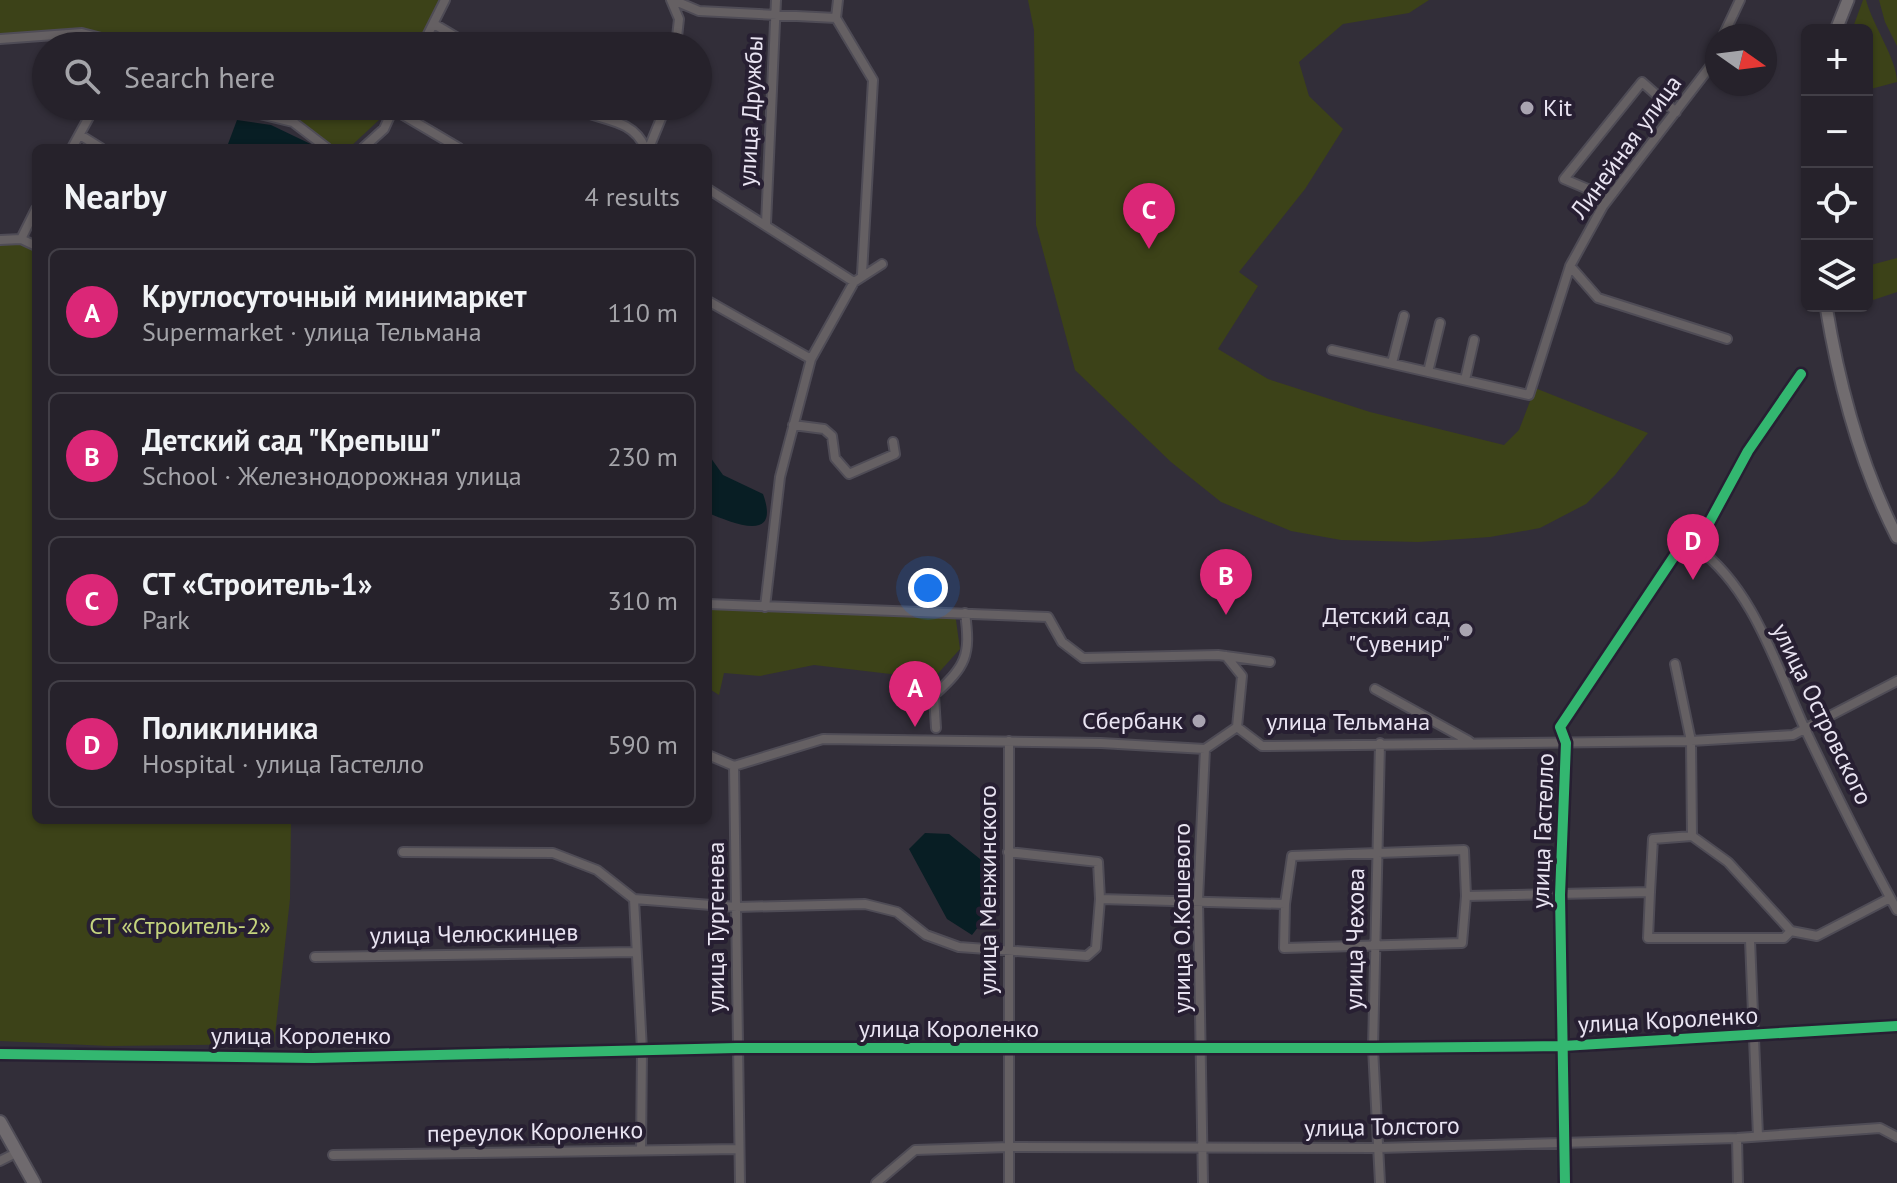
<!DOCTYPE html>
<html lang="en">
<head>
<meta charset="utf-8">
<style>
	body { margin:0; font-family:"PT Sans",sans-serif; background:#322f37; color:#f1f3f6 }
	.controls { position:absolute; right:24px; top:24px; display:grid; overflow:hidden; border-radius:12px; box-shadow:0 2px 6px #0004 }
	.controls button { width:72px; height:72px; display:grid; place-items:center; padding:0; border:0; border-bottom:2px solid #423f47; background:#26222b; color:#f1f3f6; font:40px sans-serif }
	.compass { position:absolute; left:1705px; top:24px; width:72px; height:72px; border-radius:50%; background:#26222b; box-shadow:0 2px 6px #0004; rotate:104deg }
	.you { position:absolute; left:928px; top:588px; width:28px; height:28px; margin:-20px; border:6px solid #fff; border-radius:50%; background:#1a73e8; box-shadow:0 0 0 12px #1a73e833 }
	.badge { display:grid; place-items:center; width:52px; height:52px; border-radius:50%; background:#db2777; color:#fff; font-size:26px; font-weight:700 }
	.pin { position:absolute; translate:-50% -66px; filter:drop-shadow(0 2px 4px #0008) }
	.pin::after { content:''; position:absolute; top:42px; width:28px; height:24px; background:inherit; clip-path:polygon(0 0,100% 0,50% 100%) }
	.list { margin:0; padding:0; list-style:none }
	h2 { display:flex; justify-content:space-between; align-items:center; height:104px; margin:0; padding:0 32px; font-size:34px }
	h2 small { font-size:26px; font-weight:400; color:#a4a4a9 }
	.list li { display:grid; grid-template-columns:52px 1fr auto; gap:24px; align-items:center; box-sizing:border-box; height:128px; margin:0 16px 16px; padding:0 16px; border:2px solid #423f47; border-radius:12px }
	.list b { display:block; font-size:30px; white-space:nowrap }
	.list p { margin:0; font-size:26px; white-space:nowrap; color:#a4a4a9 }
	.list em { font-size:26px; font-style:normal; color:#a4a4a9 }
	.icon { flex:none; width:44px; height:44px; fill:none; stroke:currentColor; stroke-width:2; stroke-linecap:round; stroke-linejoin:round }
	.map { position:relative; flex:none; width:1897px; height:1183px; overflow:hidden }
	.search { position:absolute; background:#26222b; box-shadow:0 2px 6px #0004; left:32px; top:32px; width:680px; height:88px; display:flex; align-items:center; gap:20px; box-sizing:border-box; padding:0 28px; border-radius:44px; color:#a4a4a9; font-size:30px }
	.panel { position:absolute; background:#26222b; box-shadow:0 2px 6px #0004; left:32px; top:144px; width:680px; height:680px; border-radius:12px }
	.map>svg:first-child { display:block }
	.green { fill:#3c4218 }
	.water { fill:#081e24 }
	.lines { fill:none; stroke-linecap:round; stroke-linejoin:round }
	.minor-casing { stroke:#4f4c56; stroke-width:12 }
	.tertiary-casing { stroke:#4f4c56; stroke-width:14 }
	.secondary-casing { stroke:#4f4c56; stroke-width:15 }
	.primary-casing { stroke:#4f4c56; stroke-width:16 }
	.minor { stroke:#656063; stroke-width:8 }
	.tertiary { stroke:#656063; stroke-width:10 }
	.secondary { stroke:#716c6f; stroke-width:11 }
	.primary { stroke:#6f6a6e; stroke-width:12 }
	.cycleway-casing { stroke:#271f32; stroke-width:15 }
	.cycleway { stroke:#33b770; stroke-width:10 }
	.poi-dot { fill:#a9a4b1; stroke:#271f32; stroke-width:3 }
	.labels { text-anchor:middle; stroke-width:8; stroke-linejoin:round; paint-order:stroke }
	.poi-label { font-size:24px; fill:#e9e4f2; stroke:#271f32; text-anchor:end }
	.street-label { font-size:24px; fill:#e9e4f2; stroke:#271f32 }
	.park-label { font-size:24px; fill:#c5d47e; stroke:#271f32 }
</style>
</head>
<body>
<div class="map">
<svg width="1897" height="1183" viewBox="0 0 1897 1183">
	<rect width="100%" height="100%" fill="#322e39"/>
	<!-- green -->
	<path class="green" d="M0 0H445L422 46H138L82 33 0 39Z
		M1028 0H1429L1409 13 1343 24 1299 62 1309 96 1343 129 1305 189 1239 272 1258 286 1218 349 1268 379 1370 412 1504 445 1519 430 1535 388 1648 433 1615 475 1586 504 1540 528 1490 537 1418 542 1341 540 1291 531 1221 502 1171 462 1075 370 1036 225 1034 30Z
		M1863 0H1866C1873 26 1897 59 1897 82L1867 90V30H1852Z
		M1879 0H1897V46L1885 22Z
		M272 106H394L349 148H327Z
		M21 239 36 246V820H291L290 899 274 1044 109 1046 0 1041V240Z
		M1897 258V292L1867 302V266Z
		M708 604 955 613 960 649 933 679 814 665 760 676 724 673 719 695 708 688Z"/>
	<!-- water -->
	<path class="water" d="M237 120 271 125 319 148H230L228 144Z
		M708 454 723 475 763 494C781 544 733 523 708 513Z
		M925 833 949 834 990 867 988 914 972 935 947 919 909 849Z"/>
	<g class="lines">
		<defs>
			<path id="minor" d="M671 0 679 19 676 46
				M673 0 699 11 836 18
				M838 0 836 18 873 80 862 274
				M434 24 471 46
				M1723 36 1740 0
				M0 39 82 33 132 46
				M422 46 445 0
				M227 106 293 122 327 148
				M571 106C595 121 632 116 645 148
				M393 109 459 148
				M80 135 101 148
				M72 148 95 106
				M363 148 384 129 394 107
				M649 148 666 106
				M708 189 854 282
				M1609 198 1564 179 1642 82 1676 112
				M766 224 776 0
				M21 239 36 209
				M0 240 21 239 36 246
				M1570 266 1598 298 1727 339
				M708 301 811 359
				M1332 350 1529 395 1570 266 1603 206 1712 64 1717 51
				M1392 363 1404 316
				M1428 372 1440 323
				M1465 380 1474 340
				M793 425 824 429 832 436 835 458 849 474 895 454 893 442
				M1696 547C1753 587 1777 668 1805 729 1834 790 1864 851 1897 910
				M708 604 1048 617 1062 642 1083 658 1218 655 1270 662
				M765 607 780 477 811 359 854 282 882 264
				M1226 656 1242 676 1237 727
				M1375 689 1469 741
				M1237 727 1262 746 1691 741 1793 735 1897 681
				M936 728 934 695C966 666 971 656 965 613
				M1009 741V1183
				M1380 743 1373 1048 1380 1183
				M708 755 734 766 823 739 1101 743 1205 749 1237 727
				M734 766 740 1183
				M1692 836 1728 862 1791 931
				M403 852 553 853 597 870 634 899
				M1008 852 1098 862 1100 899 1285 904 1292 856 1464 850 1466 896 1650 892 1648 938H1784L1791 931 1817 936 1890 898
				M1650 892 1653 839 1692 836 1691 741 1675 664
				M634 899 737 907 865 904 897 912 926 935 959 947 1087 956 1096 948 1100 899
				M634 899 642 1050 641 1150
				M1285 904 1284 948 1462 943 1466 896
				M1750 940 1758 1136
				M315 957 634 952
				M1737 1138 1738 1183
				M333 1155 738 1149
				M0 1161 18 1152
				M876 1183 915 1150 1009 1147 1379 1148 1737 1138 1880 1128 1897 1137
				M1203 1183 1198 900 1205 749
				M1565 1183 1560 895 1566 743 1560 727 1683 543 1696 547 1748 451 1801 374"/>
			<path id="tertiary" d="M0 1054 313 1058 736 1048H1373L1563 1046 1897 1026"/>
			<path id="secondary" d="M1836 30 1848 0
				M1826 306C1839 385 1860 465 1897 537"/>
			<path id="primary" d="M0 1122 34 1183"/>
		</defs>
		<!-- minor casing -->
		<use href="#minor" class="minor-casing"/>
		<!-- tertiary casing -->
		<use href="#tertiary" class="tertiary-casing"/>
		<!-- secondary casing -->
		<use href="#secondary" class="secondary-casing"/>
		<!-- primary casing -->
		<use href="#primary" class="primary-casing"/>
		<!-- minor -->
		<use href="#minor" class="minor"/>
		<!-- tertiary -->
		<use href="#tertiary" class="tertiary"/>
		<!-- secondary -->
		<use href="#secondary" class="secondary"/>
		<!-- primary -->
		<use href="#primary" class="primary"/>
		<defs>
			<path id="cycleway" d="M0 1054 313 1058 736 1048H1373L1563 1046 1897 1026
				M1565 1183 1560 895 1566 743 1560 727 1683 543 1696 547 1748 451 1801 374"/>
		</defs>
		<!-- cycleway casing -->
		<use href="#cycleway" class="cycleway-casing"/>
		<!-- cycleway -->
		<use href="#cycleway" class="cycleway"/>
	</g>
	<!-- markers -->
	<g class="poi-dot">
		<circle cx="1527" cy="108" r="8"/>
		<circle cx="1466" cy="630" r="8"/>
		<circle cx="1199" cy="721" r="8"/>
	</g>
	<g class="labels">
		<!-- poi labels -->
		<g class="poi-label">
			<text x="1543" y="116" text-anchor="start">Kit</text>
			<text x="1450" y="624">Детский сад<tspan x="1450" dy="28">"Сувенир"</tspan></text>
			<text x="1183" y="729">Сбербанк</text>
		</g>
		<!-- street labels -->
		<g class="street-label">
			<text transform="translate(751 111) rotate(-87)" y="8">улица Дружбы</text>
			<text transform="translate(1626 147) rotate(-54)" y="8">Линейная улица</text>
			<text transform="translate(1822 714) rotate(64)" y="8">улица Островского</text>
			<text x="1348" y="730">улица Тельмана</text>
			<text transform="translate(1543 831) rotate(-88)" y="8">улица Гастелло</text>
			<text transform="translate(988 890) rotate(-90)" y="8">улица Менжинского</text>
			<text transform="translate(1182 918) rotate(-90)" y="8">улица О.Кошевого</text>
			<text transform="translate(716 927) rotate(-90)" y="8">улица Тургенева</text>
			<text transform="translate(474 934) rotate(-1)" y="8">улица Челюскинцев</text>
			<text transform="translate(1355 939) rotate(-89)" y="8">улица Чехова</text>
			<text transform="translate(1668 1020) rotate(-3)" y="8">улица Короленко</text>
			<text x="949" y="1037">улица Короленко</text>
			<text x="301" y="1044">улица Короленко</text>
			<text transform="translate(1382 1127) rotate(-1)" y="8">улица Толстого</text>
			<text transform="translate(535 1132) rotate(-1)" y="8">переулок Короленко</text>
		</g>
		<!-- park labels -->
		<g class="park-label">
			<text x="180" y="934">СТ «Строитель-2»</text>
		</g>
	</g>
</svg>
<div class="controls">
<button>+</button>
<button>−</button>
<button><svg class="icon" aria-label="locate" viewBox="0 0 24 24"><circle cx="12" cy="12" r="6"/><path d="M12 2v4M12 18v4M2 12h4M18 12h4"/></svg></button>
<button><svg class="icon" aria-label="layers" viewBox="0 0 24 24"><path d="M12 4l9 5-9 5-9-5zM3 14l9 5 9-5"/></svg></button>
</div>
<svg class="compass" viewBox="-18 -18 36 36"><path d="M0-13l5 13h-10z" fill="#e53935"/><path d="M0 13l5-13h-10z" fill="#a4a4a9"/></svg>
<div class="you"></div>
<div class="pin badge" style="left:915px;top:727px">A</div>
<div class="pin badge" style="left:1226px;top:615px">B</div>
<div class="pin badge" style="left:1149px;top:249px">C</div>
<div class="pin badge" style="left:1693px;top:580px">D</div>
<div class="search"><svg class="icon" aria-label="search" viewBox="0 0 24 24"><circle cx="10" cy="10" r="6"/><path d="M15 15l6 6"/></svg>Search here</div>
<section class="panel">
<h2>Nearby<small>4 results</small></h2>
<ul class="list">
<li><span class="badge">A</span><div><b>Круглосуточный минимаркет</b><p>Supermarket · улица Тельмана</p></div><em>110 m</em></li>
<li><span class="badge">B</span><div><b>Детский сад &quot;Крепыш&quot;</b><p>School · Железнодорожная улица</p></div><em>230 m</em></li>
<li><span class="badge">C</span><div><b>СТ «Строитель-1»</b><p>Park</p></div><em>310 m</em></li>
<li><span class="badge">D</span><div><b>Поликлиника</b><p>Hospital · улица Гастелло</p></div><em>590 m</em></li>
</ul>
</section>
</div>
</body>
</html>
